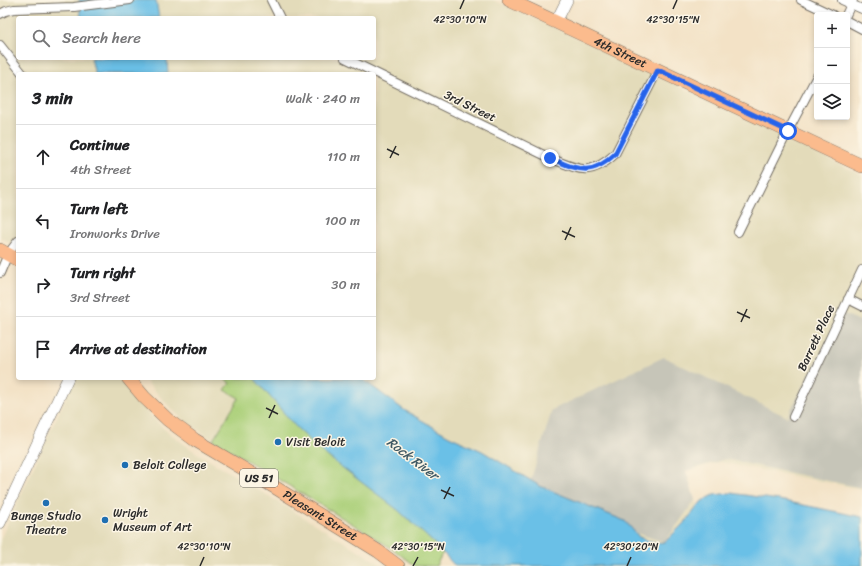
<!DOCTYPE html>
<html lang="en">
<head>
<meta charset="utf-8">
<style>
	body { margin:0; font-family:Sriracha,sans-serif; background:#f6f6f6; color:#202124 }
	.controls { position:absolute; right:12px; top:12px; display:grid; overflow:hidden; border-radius:4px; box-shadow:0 2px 6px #0003 }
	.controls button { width:36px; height:36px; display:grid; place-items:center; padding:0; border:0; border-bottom:1px solid #e0e0e0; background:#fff; color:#202124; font:20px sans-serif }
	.stop { position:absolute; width:12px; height:12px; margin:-9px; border:3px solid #2563eb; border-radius:50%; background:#fff }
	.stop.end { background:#2563eb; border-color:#fff; box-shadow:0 1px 4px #0008 }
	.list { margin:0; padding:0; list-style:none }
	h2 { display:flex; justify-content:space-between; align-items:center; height:52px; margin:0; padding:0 16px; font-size:17px }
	h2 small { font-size:13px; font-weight:400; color:#757577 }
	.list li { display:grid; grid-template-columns:26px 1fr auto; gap:12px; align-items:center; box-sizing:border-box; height:64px; padding:0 16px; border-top:1px solid #e0e0e0 }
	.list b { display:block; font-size:15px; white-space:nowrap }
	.list p { margin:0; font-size:13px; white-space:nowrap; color:#757577 }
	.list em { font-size:13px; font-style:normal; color:#757577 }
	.icon { flex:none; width:22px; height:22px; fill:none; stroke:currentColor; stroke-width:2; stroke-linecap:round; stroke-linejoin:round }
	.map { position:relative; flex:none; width:862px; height:566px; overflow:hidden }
	.search { position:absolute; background:#fff; box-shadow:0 2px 6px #0003; left:16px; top:16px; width:360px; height:44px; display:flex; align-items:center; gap:10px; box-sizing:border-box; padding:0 14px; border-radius:4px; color:#757577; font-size:15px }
	.panel { position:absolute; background:#fff; box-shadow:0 2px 6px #0003; left:16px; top:72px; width:360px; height:308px; border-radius:4px }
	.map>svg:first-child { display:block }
	.built { fill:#e3dbba }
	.industrial { fill:#c6c5b8 }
	.green { fill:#acd07a; stroke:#6c7e52 }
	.water { fill:#6ac0e7; stroke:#4a7689 }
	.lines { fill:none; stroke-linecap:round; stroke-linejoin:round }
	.minor-casing { stroke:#716b61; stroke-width:10 }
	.tertiary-casing { stroke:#716b61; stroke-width:12 }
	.primary-casing { stroke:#716b61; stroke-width:14 }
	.minor { stroke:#fff; stroke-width:8 }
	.tertiary { stroke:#fff; stroke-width:11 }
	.primary { stroke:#fbbb8d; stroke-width:13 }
	.route { stroke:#2563eb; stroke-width:5 }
	.ticks { fill:none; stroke:#2b2b2b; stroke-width:1.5 }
	.poi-dot { fill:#1f6fb2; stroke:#fcf5e5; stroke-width:1.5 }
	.labels { text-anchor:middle; stroke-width:3; stroke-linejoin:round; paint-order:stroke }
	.shield { fill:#fcf5e5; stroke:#6a6863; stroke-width:1 }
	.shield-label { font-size:11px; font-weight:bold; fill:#2b2b2b }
	.street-label { font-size:12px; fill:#2b2b2b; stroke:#fcf5e5 }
	.poi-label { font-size:12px; fill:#2b2b2b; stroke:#fcf5e5; text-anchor:start }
	.water-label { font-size:13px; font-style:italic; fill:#3e5863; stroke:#fcf5e5 }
	.ticks-label { font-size:10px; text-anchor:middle; fill:#2b2b2b; stroke:#fcf5e5; stroke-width:3; stroke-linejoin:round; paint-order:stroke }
</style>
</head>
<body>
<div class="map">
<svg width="862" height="566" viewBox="0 0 862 566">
	<rect width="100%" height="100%" fill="#fcf5e5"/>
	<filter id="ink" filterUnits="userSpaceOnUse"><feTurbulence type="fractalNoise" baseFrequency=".025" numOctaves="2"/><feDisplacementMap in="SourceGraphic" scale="8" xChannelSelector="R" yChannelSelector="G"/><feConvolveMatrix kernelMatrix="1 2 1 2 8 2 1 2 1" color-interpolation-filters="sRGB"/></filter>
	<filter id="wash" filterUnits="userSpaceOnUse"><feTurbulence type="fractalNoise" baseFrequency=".012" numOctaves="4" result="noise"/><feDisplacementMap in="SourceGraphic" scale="16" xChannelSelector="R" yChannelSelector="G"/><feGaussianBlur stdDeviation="0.9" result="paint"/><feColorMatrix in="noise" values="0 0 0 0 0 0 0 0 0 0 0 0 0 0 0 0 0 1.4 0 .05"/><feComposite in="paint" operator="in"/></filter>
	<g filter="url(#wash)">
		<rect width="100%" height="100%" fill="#f3e2c6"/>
		<!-- built -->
		<path class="built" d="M0 0H79L81 18H18V58H91L95 74H18V247L0 237Z
			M159 0H493L635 65 862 175V489L720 462 686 471V485L698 505 686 521 665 542 654 543 639 537 631 528 540 486 482 451 449 436 404 410 361 378H374V74H168L167 58H374V18H159L156 1Z
			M75 378H118L152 417 165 430 192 450 364 554 383 566H0V540Z
			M143 378H223L230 383 226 390 239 398 213 440 180 417 167 404Z"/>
		<!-- industrial -->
		<path class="industrial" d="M842 313 862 322V488L725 459 686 471 695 500 665 542 626 530 530 483 552 410 664 357 787 417Z"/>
		<!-- green -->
		<path class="green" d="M223 378H254L296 427 326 455 398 510 436 545 443 552 436 566H415L394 550 374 537 213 440 239 398 225 390 230 383Z"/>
		<!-- water -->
		<path class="water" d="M79 0H156L159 18H81Z
			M91 58H167L168 74H95Z
			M254 378H361L404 410 449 436 482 451 540 486 625 521 639 537 654 543 665 542 686 521 702 501 714 495 731 493 779 500 862 517V566H455L436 545 398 510 326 455 296 427Z"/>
	</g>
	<g filter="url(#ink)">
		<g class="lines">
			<defs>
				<path id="minor" d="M271 0 280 18
					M801 0 833 15
					M842 0 862 9
					M0 14 6 11 14 9 74 7 130 0
					M846 15 853 0
					M847 21 862 29
					M0 45 23 74
					M345 58 550 158C578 169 589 178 615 154L658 70
					M738 232 788 131 817 76
					M0 273 8 254 18 241
					M848 299 862 306
					M793 417 862 270"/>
				<path id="tertiary" d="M556 22 567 0
					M0 523 68 378"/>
				<g id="primary">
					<path id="s1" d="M509 0 862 166"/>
					<path d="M0 250 18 260"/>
					<path id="s2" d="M128 378 144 397 168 420 195 440 276 488 378 551 398 566"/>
				</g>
			</defs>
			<!-- minor casing -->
			<use href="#minor" class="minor-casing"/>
			<!-- tertiary casing -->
			<use href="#tertiary" class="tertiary-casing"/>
			<!-- primary casing -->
			<use href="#primary" class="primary-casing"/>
			<!-- minor -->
			<use href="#minor" class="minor"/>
			<!-- tertiary -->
			<use href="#tertiary" class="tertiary"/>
			<!-- primary -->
			<use href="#primary" class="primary"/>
		</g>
	</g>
	<g class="lines" filter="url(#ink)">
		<!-- route -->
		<path class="route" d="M550 158C577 169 590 178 615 154L658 70 788 131"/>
	</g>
	<!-- ticks -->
	<path class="ticks" d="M460 9 464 0M673 9 677 0M387 149 399 155M390 158 396 146M562 231 575 237M565 240 571 227M737 312 750 318M741 322 747 309M266 408 278 414M269 418 275 405M441 490 454 496M444 499 450 487M200 566 204 557M413 566 418 557M627 566 631 557"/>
	<!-- markers -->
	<g class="poi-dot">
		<circle cx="278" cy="442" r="4"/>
		<circle cx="125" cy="465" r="4"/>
		<circle cx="46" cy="503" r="4"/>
		<circle cx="105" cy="520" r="4"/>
	</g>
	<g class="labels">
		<!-- shield labels -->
		<rect class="shield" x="240" y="469" width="38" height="18" rx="3"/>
		<g class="shield-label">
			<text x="259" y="482">US 51</text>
		</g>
		<!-- street labels -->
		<g class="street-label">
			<text dy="4" stroke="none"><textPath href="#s1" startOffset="123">4th Street</textPath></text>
			<text transform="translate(470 106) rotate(26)" y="4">3rd Street</text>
			<text transform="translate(816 338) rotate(-65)" y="4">Barrett Place</text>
			<text dy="4" stroke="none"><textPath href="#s2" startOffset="238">Pleasant Street</textPath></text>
		</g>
		<!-- poi labels -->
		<g class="poi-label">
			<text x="286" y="446">Visit Beloit</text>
			<text x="133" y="469">Beloit College</text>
			<text x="113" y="517">Wright<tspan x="113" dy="14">Museum of Art</tspan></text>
			<text x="46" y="520" text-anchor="middle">Bunge Studio<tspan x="46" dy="14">Theatre</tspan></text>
		</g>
		<!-- water labels -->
		<g class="water-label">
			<text transform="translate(413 458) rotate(37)" y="5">Rock River</text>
		</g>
	</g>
	<g class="ticks-label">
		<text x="460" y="23">42°30'10"N</text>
		<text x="673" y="23">42°30'15"N</text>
		<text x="204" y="550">42°30'10"N</text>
		<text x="418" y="550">42°30'15"N</text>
		<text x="631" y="550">42°30'20"N</text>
	</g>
</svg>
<div class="controls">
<button>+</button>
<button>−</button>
<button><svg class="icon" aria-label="layers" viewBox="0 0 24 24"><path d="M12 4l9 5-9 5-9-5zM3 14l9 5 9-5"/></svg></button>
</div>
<div class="stop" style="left:788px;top:131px"></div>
<div class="stop end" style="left:550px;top:158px"></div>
<div class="search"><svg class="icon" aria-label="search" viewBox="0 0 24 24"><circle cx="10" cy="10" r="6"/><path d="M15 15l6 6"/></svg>Search here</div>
<section class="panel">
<h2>3 min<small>Walk · 240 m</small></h2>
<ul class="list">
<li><svg class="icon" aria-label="ahead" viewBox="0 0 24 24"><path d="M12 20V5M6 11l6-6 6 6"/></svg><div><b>Continue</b><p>4th Street</p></div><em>110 m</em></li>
<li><svg class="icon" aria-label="left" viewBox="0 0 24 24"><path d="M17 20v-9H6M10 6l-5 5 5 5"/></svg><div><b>Turn left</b><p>Ironworks Drive</p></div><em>100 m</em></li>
<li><svg class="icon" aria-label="right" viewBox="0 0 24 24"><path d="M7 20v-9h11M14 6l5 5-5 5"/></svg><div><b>Turn right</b><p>3rd Street</p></div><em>30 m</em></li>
<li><svg class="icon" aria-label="arrive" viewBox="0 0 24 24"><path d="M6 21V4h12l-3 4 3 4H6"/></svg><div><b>Arrive at destination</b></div></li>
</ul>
</section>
</div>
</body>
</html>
